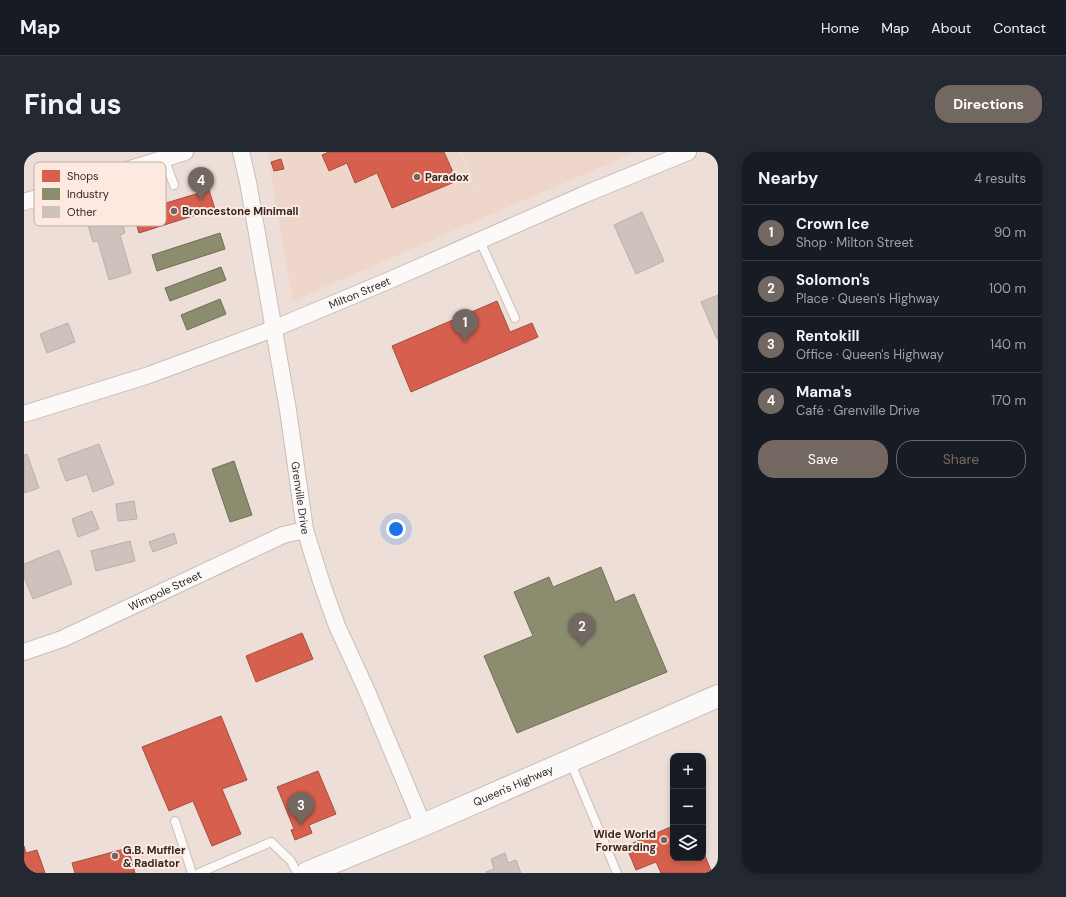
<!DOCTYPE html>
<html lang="en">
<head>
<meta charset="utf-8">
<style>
	body { margin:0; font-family:"DM Sans",sans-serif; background:#242831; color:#f1f3f6 }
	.controls { position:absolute; right:12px; bottom:12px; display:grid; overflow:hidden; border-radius:8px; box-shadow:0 2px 6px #0003 }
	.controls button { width:36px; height:36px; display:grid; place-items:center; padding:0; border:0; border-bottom:1px solid #363941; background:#171b24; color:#f1f3f6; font:20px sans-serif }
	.you { position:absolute; left:372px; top:377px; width:14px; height:14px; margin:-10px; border:3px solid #fff; border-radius:50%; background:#1a73e8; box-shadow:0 0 0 6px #1a73e833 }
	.badge { display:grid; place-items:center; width:26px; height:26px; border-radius:50%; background:#736762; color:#fff; font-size:13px; font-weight:700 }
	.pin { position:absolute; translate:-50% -33px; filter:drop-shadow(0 1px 2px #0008) }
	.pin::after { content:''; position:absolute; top:21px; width:14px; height:12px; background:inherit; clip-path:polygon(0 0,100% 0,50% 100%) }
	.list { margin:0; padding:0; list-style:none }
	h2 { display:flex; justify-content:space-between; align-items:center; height:52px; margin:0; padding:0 16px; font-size:17px }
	h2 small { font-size:13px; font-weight:400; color:#9ea1a6 }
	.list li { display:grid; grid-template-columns:26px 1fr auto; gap:12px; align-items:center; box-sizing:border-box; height:56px; padding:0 16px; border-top:1px solid #363941 }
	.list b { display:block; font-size:15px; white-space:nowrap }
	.list p { margin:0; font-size:13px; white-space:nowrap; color:#9ea1a6 }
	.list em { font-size:13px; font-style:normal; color:#9ea1a6 }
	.actions { display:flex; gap:8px; padding:12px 16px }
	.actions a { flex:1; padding:9px 0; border:1px solid #736762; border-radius:16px; text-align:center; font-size:14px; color:#736762 }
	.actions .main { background:#736762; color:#fff }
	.icon { flex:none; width:22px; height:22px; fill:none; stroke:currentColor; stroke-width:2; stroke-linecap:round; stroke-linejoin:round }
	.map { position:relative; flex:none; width:694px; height:721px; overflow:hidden; border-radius:16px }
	header { display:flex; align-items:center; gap:24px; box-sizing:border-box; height:56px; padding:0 20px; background:#171b24; border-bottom:1px solid #363941 }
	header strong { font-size:19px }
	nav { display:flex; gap:22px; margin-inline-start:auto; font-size:14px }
	.intro { display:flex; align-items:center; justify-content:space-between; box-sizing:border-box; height:96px; padding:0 24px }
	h1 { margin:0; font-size:28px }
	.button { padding:10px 18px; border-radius:16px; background:#736762; color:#fff; font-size:14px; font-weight:700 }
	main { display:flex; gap:24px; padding:0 24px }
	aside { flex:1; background:#171b24; border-radius:16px; box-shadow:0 2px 6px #0003 }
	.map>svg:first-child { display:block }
	.built { fill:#efd6cb }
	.shops { fill:#d6604d; stroke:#a44f40 }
	.industry { fill:#8c8c6e; stroke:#716e58 }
	.building { fill:#cec2bd; stroke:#baafaa }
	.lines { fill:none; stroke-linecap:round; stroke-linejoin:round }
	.lane-casing { stroke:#c8bdb8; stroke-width:10 }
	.street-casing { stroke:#c8bdb8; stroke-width:18 }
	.primary-casing { stroke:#c8bdb8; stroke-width:24 }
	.lane { stroke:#fcfaf9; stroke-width:8 }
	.street { stroke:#fcfaf9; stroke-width:16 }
	.primary { stroke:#fcfaf9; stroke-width:22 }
	.poi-dot { fill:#736762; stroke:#fee9e0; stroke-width:1.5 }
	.labels { text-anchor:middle; stroke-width:4; stroke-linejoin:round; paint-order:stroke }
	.poi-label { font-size:11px; font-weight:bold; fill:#312723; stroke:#fee9e0; text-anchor:start }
	.street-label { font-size:11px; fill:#312723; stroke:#fee9e0 }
	.key { fill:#fee9e0; stroke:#c0afa7; stroke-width:1 }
	.key-label { font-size:11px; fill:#312723 }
</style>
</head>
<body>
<header>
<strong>Map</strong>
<nav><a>Home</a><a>Map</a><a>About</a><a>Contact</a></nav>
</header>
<div class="intro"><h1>Find us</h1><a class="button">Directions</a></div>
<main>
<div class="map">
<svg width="694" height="721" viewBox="0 0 694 721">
	<rect width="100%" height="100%" fill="#edded8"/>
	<!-- built -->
	<path class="built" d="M243 0H435L456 49 438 0H612L463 64 269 149Z"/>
	<!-- shops -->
	<path class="shops" d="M305 0H420L433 29 368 56 353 21 331 31 323 11 305 19 298 3Z
		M257 7 260 17 250 19 247 10Z
		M185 38 191 57 115 81 109 61Z
		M473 149 486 180 508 171 514 185 387 240 368 194Z
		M278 481 289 507 232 530 222 504Z
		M197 564 223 628 198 637 217 682 188 694 169 649 145 659 118 595Z
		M294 619 312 662 285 673 288 681 271 688 267 678 270 677 253 635Z
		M649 674V706H679V699L688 721H637L632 710 612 718 602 694Z
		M0 694 2 701 13 698 21 721H0Z
		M104 696 111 721H51L48 711Z"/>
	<!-- industry -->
	<path class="industry" d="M196 81 201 97 133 119 128 103Z
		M197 115 202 128 146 149 141 136Z
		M196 147 202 162 163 178 157 163Z
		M210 309 228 363 206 370 188 317Z
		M577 415 591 450 610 442 643 520 493 581 460 504 509 484 490 440 525 425 529 435Z"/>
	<!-- building -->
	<path class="building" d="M95 60 101 81 96 83 107 121 85 128 74 89 69 90 63 70Z
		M618 60 640 109 612 122 590 73Z
		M694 143V186L693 187 677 150Z
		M44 171 51 190 23 201 16 182Z
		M75 292 90 332 69 340 63 322 42 329 34 307Z
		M3 302 15 336 0 341V303Z
		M110 349 113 367 94 369 92 352Z
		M68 359 75 377 54 385 48 367Z
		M150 381 153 391 129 400 125 390Z
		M106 389 111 409 72 419 67 399Z
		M35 398 48 432 9 447 0 425V412Z
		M481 701 484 711 492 708 497 721H462V720L470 717 467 707Z"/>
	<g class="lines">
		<defs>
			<path id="lane" d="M140 6 150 33
				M456 89 491 166
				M546 609 593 721
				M151 669 168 721
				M175 721 247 690 267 709 273 721"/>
			<g id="street">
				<path id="s1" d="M217 0 224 30 264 258 281 378 299 435 313 474 342 537 399 673"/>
				<path d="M0 50 161 0"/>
				<path id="s2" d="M0 262 125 223 249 177 366 128 559 43 664 0"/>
				<path id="s3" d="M0 500 38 487 259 383 281 378"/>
			</g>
			<g id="primary">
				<path id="s4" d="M283 721 399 673 694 544"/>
			</g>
		</defs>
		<!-- lane casing -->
		<use href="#lane" class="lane-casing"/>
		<!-- street casing -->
		<use href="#street" class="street-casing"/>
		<!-- primary casing -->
		<use href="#primary" class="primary-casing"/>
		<!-- lane -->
		<use href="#lane" class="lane"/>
		<!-- street -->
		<use href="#street" class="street"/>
		<!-- primary -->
		<use href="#primary" class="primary"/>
	</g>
	<!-- markers -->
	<g class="poi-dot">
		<circle cx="393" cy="25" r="4"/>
		<circle cx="150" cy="59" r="4"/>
		<circle cx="640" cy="688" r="4"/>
		<circle cx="91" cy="704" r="4"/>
	</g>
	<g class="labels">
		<!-- poi labels -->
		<g class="poi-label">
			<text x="401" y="29">Paradox</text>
			<text x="158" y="63">Broncestone Minimall</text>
			<text x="632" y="686" text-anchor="end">Wide World<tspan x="632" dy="13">Forwarding</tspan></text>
			<text x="99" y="702">G.B. Muffler<tspan x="99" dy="13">&amp; Radiator</tspan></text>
		</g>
		<!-- street labels -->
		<g class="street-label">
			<text dy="4" stroke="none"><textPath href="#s2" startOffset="357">Milton Street</textPath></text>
			<text dy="4" stroke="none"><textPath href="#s1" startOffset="351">Grenville Drive</textPath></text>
			<text dy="4" stroke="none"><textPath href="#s3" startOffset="154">Wimpole Street</textPath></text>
			<text dy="4" stroke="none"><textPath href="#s4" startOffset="224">Queen's Highway</textPath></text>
		</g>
	</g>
	<!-- legend -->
	<rect x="10" y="10" width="132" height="64" rx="6" class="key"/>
	<rect x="18" y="18" width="18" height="12" fill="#d6604d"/>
	<rect x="18" y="36" width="18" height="12" fill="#8c8c6e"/>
	<rect x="18" y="54" width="18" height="12" fill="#cec2bd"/>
	<g class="key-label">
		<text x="43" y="28">Shops</text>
		<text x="43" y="46">Industry</text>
		<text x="43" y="64">Other</text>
	</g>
</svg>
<div class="controls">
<button>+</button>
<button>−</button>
<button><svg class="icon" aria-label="layers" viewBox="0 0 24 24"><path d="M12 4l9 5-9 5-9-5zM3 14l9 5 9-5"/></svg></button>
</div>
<div class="you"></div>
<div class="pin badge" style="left:441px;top:190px">1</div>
<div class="pin badge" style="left:558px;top:494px">2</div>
<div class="pin badge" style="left:277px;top:673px">3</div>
<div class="pin badge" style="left:177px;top:48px">4</div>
</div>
<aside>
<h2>Nearby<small>4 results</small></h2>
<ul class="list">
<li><span class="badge">1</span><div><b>Crown Ice</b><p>Shop · Milton Street</p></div><em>90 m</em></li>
<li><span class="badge">2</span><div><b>Solomon's</b><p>Place · Queen's Highway</p></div><em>100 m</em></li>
<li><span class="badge">3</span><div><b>Rentokill</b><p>Office · Queen's Highway</p></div><em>140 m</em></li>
<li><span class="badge">4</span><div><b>Mama's</b><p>Café · Grenville Drive</p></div><em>170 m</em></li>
</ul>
<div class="actions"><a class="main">Save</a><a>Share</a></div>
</aside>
</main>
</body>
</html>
